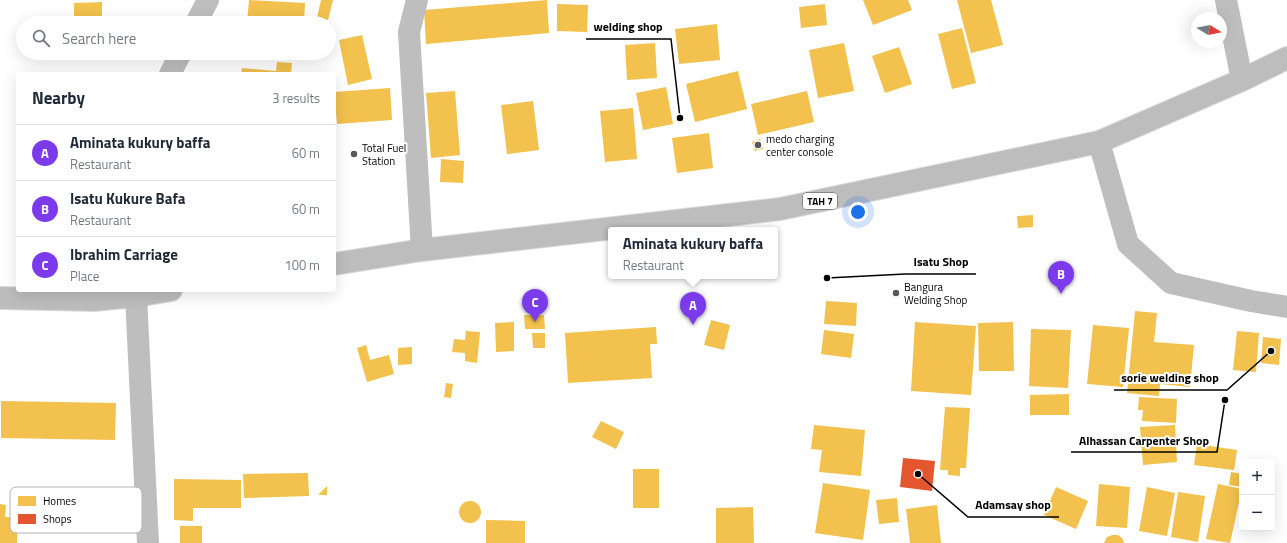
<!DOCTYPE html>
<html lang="en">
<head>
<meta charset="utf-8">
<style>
	body { margin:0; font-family:"Titillium Web",sans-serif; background:#f6f6f7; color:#1f2937 }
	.controls { position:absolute; right:12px; bottom:12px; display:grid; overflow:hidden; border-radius:4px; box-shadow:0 4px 16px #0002 }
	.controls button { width:36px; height:36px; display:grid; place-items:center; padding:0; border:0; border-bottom:1px solid #e0e1e3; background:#fff; color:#1f2937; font:20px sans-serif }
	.compass { position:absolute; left:1191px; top:12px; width:36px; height:36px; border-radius:50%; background:#fff; box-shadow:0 4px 16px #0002; rotate:100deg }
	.you { position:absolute; left:858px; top:212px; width:14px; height:14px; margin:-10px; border:3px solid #fff; border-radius:50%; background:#1a73e8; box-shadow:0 0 0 6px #1a73e833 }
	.badge { display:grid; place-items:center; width:26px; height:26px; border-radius:50%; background:#7c3aed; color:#fff; font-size:13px; font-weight:700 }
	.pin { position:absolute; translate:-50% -33px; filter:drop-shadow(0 1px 2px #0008) }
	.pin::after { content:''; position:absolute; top:21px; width:14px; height:12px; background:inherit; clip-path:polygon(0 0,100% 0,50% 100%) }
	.popup { position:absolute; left:608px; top:227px; width:170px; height:52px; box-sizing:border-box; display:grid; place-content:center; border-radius:4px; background:#fff; filter:drop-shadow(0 1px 3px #0005); font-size:13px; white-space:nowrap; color:#747a83 }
	.popup b { font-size:15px; color:#1f2937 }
	.popup::after { content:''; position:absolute; left:50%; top:100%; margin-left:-8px; border:8px solid transparent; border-top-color:#fff }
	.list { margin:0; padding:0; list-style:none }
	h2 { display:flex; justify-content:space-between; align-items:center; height:52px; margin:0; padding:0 16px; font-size:17px }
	h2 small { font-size:13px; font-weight:400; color:#747a83 }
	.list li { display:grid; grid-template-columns:26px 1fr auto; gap:12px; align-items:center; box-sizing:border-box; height:56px; padding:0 16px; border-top:1px solid #e0e1e3 }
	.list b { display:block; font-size:15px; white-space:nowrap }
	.list p { margin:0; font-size:13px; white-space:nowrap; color:#747a83 }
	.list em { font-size:13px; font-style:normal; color:#747a83 }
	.icon { flex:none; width:22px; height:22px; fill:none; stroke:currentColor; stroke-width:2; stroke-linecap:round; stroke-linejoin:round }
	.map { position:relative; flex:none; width:1287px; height:543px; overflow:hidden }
	.search { position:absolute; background:#fff; box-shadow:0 4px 16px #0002; left:16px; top:16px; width:320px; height:44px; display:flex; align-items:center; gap:10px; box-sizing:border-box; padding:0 14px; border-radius:22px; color:#747a83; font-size:15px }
	.panel { position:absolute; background:#fff; box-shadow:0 4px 16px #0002; left:16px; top:72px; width:320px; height:220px; border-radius:4px }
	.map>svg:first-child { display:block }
	.homes { fill:#f2c14e }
	.shops { fill:#e4572e }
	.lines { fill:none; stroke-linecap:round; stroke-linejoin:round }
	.trunk-casing { stroke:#dbdbdb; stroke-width:24 }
	.minor { stroke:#bebebe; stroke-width:22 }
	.trunk { stroke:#bdbdbd; stroke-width:22 }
	.poi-dot { fill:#595959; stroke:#fff; stroke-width:1.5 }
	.labels { text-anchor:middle; stroke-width:4; stroke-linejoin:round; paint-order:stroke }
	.shield { fill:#fff; stroke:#4c4c4c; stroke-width:1 }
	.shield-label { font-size:10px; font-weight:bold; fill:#000 }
	.poi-label { font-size:11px; fill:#000; stroke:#fff; text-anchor:start }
	.key { fill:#fff; stroke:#b2b2b2; stroke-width:1 }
	.key-label { font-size:11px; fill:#000 }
	.leader { fill:none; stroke:#000; stroke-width:1.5 }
	.callout-dot { fill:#000; stroke:#fff; stroke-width:1.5 }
	.callout-label { font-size:12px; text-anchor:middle; font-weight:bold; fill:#000; stroke:#fff; stroke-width:4; stroke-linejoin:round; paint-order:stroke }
</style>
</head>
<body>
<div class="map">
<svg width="1287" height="543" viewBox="0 0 1287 543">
	<rect width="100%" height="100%" fill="#fff"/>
	<!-- homes -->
	<path class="homes" d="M249 0 305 3 304 23H247Z
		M321 0H333L328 20 317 18Z
		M547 0 549 33 426 44 424 10Z
		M863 0H908L912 10 873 25Z
		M957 0H991L1003 45 971 53Z
		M102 2V23H74V3Z
		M557 4 588 5 587 32 557 31Z
		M825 4 827 25 801 28 799 7Z
		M717 24 720 60 679 64 675 29Z
		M962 28 976 83 952 89 938 34Z
		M362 35 372 79 348 85 339 40Z
		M655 43 657 78 627 80 625 45Z
		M844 43 854 91 818 98 809 50Z
		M899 47 912 84 885 93 872 56Z
		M277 62 292 63 291 74H241L242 68 276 71Z
		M738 71 747 109 695 122 686 84Z
		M666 87 673 124 643 130 636 93Z
		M390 88 392 120 337 124 334 92Z
		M455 91 460 155 431 158 426 93Z
		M807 91 814 122 758 135 751 104Z
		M533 101 539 150 507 154 501 105Z
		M633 108 637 159 605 162 600 111Z
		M709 133 713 168 677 173 672 138Z
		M760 139 763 149 755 151 752 142Z
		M441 159 464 161 463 183 440 182Z
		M1033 215V227L1018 228 1017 216Z
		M826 301 857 303 856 326 824 324Z
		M1135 311 1157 313 1154 342 1194 345 1190 387 1160 384 1159 396 1127 393Z
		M524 315H544L545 329H525Z
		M711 320 730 325 724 350 704 345Z
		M514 322V351L496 352 495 323Z
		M915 322 976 326 971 395 911 391Z
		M1013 322 1014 371H979L978 323Z
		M1093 325 1129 328 1123 387 1087 384Z
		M656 327 657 344H650L652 378 568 383 565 333Z
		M1031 329 1071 330 1068 388 1029 386Z
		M824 330 854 334 851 358 821 354Z
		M466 331 480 332 477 363 465 361V353L452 352 454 339 465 340Z
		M1237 331 1259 333 1256 372 1233 370Z
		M532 333H545V348H533Z
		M1263 337 1281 339 1279 365 1261 363Z
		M366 345 370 360 389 355 394 374 367 382 357 348Z
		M412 347V364L398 365V348Z
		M446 383 453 384 451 398 444 397Z
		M1069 394V415H1030V395Z
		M1139 397 1177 399 1176 423 1142 421 1143 410H1138Z
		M1 401 116 403 115 440 1 438Z
		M945 407 970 408 966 468H960V476L948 475V470H940Z
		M601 421 624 432 616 449 592 437Z
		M814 425 865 430 861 476 819 472 822 450 811 449Z
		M1175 425 1177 462 1143 465 1140 427Z
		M1197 444 1237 450 1234 470 1194 465Z
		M633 469H659V508H633Z
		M1231 472 1242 474V487L1229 485Z
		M308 473 309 496 244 498 243 474Z
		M174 479 241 480V508H193V521L174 520Z
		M823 483 870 490 863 540 815 533Z
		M1099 484 1130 487 1127 528 1096 526Z
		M1218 484 1242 489 1230 543 1206 539Z
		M327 486V495H318Z
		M1056 487 1088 501 1076 529 1044 515Z
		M1147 487 1175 493 1167 536 1139 531Z
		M107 489 108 512 74 513 73 490Z
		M1178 492 1205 496 1198 542 1171 537Z
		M897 498 899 522 879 524 876 500Z
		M459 512a11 11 0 1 1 22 0a11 11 0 1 1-22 0Z
		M0 504 6 505 5 517H18L17 543H0Z
		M937 505 941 543H910L906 509Z
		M753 507 754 543H716V508Z
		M486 520 525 521V543H486Z
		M180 526H202V543H180Z
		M1112 535H1118L1122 538 1124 543H1104L1107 537Z"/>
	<!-- shops -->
	<path class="shops" d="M903 458 935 461 932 491 900 487Z"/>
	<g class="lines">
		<defs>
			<path id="trunk" d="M334 264 422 250 780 209 1099 142 1242 80 1287 58
				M0 298 94 300 136 296 171 290"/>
		</defs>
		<!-- trunk casing -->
		<use href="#trunk" class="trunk-casing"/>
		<!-- minor -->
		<path class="minor" d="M417 0 409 32 422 250
			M1226 0 1242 80
			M196 23 208 0
			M170 74 181 53
			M1099 142 1128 244 1171 283 1251 301 1287 307
			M136 296 148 543"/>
		<!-- trunk -->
		<use href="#trunk" class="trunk"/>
	</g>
	<!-- markers -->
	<g class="poi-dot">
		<circle cx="758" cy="145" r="4"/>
		<circle cx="354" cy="154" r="4"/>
		<circle cx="896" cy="293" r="4"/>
	</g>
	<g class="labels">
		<!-- shield labels -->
		<rect class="shield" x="803" y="193" width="34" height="16" rx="3"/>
		<g class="shield-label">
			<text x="820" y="205">TAH 7</text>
		</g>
		<!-- poi labels -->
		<g class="poi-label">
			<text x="766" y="143">medo charging<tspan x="766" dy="13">center console</tspan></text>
			<text x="362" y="152">Total Fuel<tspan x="362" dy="13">Station</tspan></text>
			<text x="904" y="291">Bangura<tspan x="904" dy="13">Welding Shop</tspan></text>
		</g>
	</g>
	<!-- legend -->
	<rect x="10" y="487" width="132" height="46" rx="6" class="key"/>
	<rect x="18" y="496" width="18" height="10" fill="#f2c14e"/>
	<rect x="18" y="514" width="18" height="10" fill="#e4572e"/>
	<g class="key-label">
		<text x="43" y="505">Homes</text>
		<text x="43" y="523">Shops</text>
	</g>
	<!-- callouts -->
	<path class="leader" d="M680 118L671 39H586M827 278L905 274H976M1271 351L1227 390H1114M1225 400L1217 452H1071M918 474L968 517H1059"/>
	<g class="callout-dot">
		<circle cx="680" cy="118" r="4"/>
		<circle cx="827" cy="278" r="4"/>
		<circle cx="1271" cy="351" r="4"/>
		<circle cx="1225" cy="400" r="4"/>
		<circle cx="918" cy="474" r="4"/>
	</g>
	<g class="callout-label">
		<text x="628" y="31">welding shop</text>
		<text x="941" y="266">Isatu Shop</text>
		<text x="1170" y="382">sorie welding shop</text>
		<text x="1144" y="445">Alhassan Carpenter Shop</text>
		<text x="1013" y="509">Adamsay shop</text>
	</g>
</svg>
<div class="controls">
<button>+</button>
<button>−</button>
</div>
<svg class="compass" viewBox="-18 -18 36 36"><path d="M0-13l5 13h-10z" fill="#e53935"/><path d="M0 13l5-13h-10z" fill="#747a83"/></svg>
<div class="you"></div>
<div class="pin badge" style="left:693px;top:325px">A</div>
<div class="popup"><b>Aminata kukury baffa</b>Restaurant</div>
<div class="pin badge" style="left:1061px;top:294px">B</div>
<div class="pin badge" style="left:535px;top:322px">C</div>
<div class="search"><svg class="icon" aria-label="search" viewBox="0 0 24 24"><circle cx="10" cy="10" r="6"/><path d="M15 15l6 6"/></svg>Search here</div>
<section class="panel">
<h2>Nearby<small>3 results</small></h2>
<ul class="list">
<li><span class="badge">A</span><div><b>Aminata kukury baffa</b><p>Restaurant</p></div><em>60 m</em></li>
<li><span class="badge">B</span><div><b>Isatu Kukure Bafa</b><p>Restaurant</p></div><em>60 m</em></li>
<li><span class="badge">C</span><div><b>Ibrahim Carriage</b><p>Place</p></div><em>100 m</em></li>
</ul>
</section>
</div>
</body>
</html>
